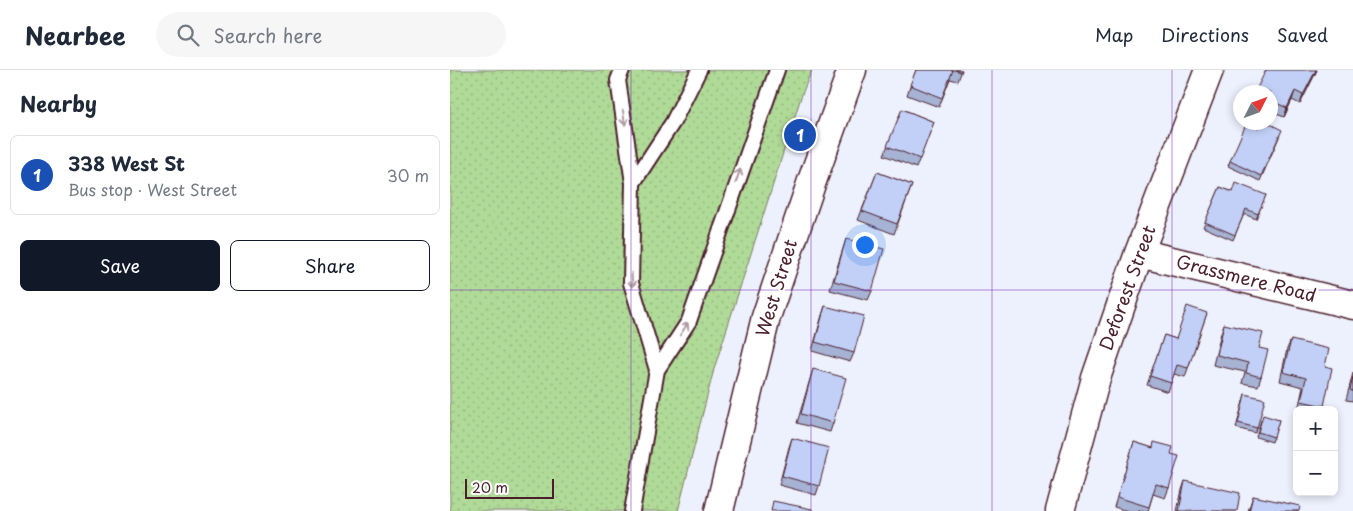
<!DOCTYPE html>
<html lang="en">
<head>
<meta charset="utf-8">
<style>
	body { margin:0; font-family:"Playpen Sans",sans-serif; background:#f6f6f7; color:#1f2937 }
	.controls { position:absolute; right:15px; bottom:15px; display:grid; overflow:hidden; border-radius:8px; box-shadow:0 2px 8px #0003 }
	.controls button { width:45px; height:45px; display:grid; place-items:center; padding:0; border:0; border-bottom:1px solid #e0e1e3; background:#fff; color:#1f2937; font:25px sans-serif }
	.compass { position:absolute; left:783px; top:15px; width:45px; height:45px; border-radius:50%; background:#fff; box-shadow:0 2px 8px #0003; rotate:48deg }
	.scale { position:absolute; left:15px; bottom:12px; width:89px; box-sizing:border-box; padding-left:5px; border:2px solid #4a1f2b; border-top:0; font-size:14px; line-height:18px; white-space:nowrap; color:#4a1f2b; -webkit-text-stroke:4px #fff; paint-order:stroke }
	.you { position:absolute; left:414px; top:174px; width:18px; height:18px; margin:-12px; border:4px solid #fff; border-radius:50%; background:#1a73e8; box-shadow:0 0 0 8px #1a73e833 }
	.badge { display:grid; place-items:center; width:32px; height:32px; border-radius:50%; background:#111827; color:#fff; font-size:16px; font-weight:700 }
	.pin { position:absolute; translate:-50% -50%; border:2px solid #fff; box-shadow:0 1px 5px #0006 }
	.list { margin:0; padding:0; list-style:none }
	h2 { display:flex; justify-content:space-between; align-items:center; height:65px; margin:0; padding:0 20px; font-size:21px }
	h2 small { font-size:16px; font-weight:400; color:#747a83 }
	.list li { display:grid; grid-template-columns:32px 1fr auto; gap:15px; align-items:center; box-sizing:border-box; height:80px; margin:0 10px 10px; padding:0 10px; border:1px solid #e0e1e3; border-radius:8px }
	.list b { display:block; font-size:19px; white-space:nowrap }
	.list p { margin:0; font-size:16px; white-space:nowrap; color:#747a83 }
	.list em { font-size:16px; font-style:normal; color:#747a83 }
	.actions { display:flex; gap:10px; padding:15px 20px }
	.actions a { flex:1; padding:11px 0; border:1px solid #111827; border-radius:8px; text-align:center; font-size:18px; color:#111827 }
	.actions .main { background:#111827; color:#fff }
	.icon { flex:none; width:28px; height:28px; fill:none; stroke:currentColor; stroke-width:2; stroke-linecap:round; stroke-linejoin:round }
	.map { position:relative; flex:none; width:903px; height:441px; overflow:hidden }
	header { display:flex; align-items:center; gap:30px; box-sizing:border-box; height:70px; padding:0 25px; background:#fff; border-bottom:1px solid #e0e1e3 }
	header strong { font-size:24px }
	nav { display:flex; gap:28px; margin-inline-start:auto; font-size:18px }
	.search { width:350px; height:45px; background:#f6f6f7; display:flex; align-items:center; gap:12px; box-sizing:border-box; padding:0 18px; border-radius:28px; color:#747a83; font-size:19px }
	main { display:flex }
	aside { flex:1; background:#fff }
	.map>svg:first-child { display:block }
	.grass { fill:url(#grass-dots); stroke:#7d7c61 }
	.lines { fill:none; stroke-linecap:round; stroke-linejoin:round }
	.service-casing { stroke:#4a1f2b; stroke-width:18 }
	.minor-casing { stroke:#4a1f2b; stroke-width:31 }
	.tertiary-casing { stroke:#4a1f2b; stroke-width:31 }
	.service { stroke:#fff; stroke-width:14 }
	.minor { stroke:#fff; stroke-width:28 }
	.tertiary { stroke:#fff; stroke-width:28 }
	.wall { fill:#a7b3d4; stroke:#4a1f2b }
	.shaded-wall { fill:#8892ad; stroke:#4a1f2b }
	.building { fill:#c2d0f7; stroke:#4a1f2b }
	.oneway { stroke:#ae9aa0 }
	.grid { fill:none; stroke:#7b2cbf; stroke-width:1; stroke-opacity:0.55 }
	.labels { text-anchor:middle; stroke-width:4.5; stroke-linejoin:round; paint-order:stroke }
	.street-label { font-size:18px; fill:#4a1f2b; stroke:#fff }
</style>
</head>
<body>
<header>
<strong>Nearbee</strong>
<div class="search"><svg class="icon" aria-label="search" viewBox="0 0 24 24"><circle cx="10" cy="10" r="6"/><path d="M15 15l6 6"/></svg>Search here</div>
<nav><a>Map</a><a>Directions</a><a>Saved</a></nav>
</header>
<main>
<aside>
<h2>Nearby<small></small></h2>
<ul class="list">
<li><span class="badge" style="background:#1a4fb4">1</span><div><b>338 West St</b><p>Bus stop · West Street</p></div><em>30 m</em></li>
</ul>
<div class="actions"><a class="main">Save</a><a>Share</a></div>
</aside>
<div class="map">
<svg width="903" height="441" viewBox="0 0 903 441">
	<defs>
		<pattern id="grass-dots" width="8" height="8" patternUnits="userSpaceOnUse" patternTransform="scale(1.25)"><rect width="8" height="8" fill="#b0da97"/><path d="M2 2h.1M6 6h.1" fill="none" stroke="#99bb82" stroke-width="1.8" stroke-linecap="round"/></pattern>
	</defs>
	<rect width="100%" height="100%" fill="#edf1fd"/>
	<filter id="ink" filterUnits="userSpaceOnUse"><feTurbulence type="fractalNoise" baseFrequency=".02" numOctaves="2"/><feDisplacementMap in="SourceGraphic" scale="10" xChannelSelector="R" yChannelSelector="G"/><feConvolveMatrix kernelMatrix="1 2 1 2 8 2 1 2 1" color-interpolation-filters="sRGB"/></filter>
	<g filter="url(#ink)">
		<!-- grass -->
		<path class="grass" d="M0 0H362L352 24 264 299 228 441H0Z"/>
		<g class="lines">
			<defs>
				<path id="service" d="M172 0 168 10 183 113 181 213 207 300
					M183 113 223 52 249 0
					M182 441 207 300 239 251 327 0"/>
				<path id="minor" d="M689 183 903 235
					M610 441 646 308 689 183 759 0"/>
				<path id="tertiary" d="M269 441 316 247 362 111 402 0"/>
			</defs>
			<!-- service casing -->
			<use href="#service" class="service-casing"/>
			<!-- minor casing -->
			<use href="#minor" class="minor-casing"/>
			<!-- tertiary casing -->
			<use href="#tertiary" class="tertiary-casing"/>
			<!-- service -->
			<use href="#service" class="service"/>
			<!-- minor -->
			<use href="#minor" class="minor"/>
			<!-- tertiary -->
			<use href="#tertiary" class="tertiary"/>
		</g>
		<!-- wall -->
		<path class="wall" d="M466 0H512L508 11 500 9 489 37 457 25Z
			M867 0 850 34 842 30 834 47 820 41V22Z
			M452 39 484 52 466 98 434 85Z
			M809 58 830 65 810 111 778 96 780 91Z
			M427 102 462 115 444 164 408 150Z
			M770 117 783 122 816 125 806 149 794 144 783 170 753 157Z
			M396 169 422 221 418 230 380 220Z
			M375 236 404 283 400 292 362 281 372 245Z
			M757 243 735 307 724 304 718 322 697 315 714 265 726 269Z
			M774 254 809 278 811 307 808 316 792 313 795 302 763 295 771 263Z
			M841 270 875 296 874 336 872 340H848L853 317 830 311 837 279Z
			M363 299 383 353 380 362 347 353Z
			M903 303V331L896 330Z
			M795 324 807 358 805 363 786 358Z
			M811 350H829L822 372 806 367Z
			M342 368 369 416 366 425 329 415 339 377Z
			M684 372 721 384 719 418 715 428 703 424 698 441H678L664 437Z
			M735 411 787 441H727L732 420Z
			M803 426 849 441H798Z"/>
		<!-- shaded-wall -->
		<path class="shaded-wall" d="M866 0H867L850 34 853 25Z
			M845 21 842 30 834 47 837 38Z"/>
		<!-- building -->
		<path class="building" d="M466 0H503L492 28 460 15Z
			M505 0H512L511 2Z
			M816 0H866L853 25 845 21 837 38 820 30V22H805Z
			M452 39 484 52 470 89 437 76Z
			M797 52 809 58 812 52H816L832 60 811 106 780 91Z
			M427 102 462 115 447 154 412 141Z
			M786 113 816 125 808 144 796 139 785 165 755 152 770 117 783 122Z
			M396 169 434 179 422 221 384 211Z
			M375 236 414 246 404 283 365 272Z
			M737 236 757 243 738 298 727 295 721 313 700 306 714 265 726 269Z
			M774 254 813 263 809 278 818 280 811 307 796 303 798 293 767 285Z
			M841 270 879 279 875 296 882 298 874 336 851 331 856 308 833 302Z
			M363 299 396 308 383 353 351 344Z
			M903 307V321L900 320Z
			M795 324 815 329 807 358 788 353Z
			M813 345 829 350 824 367 808 362Z
			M342 368 379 378 369 416 332 406Z
			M684 372 703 378 704 372 723 377 721 384 729 386 719 418 706 414 699 437 667 427Z
			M735 411 790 423 787 441H729Z
			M803 426 850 436 849 441H799Z
			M323 431 362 439V441H321Z"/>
		<!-- one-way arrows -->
		<defs><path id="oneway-shaft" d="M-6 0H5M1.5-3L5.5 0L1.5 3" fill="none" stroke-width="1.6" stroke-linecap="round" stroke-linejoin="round" transform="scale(1.25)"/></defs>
		<g class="oneway">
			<use href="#oneway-shaft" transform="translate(174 48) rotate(82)"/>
			<use href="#oneway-shaft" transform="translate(288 106) rotate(-71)"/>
			<use href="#oneway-shaft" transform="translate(182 210) rotate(86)"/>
			<use href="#oneway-shaft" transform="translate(234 259) rotate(-57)"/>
		</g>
	</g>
	<!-- grid -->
	<path class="grid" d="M181 0V441M361 0V441M542 0V441M722 0V441M0 220H903"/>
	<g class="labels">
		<!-- street labels -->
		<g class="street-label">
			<text transform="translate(796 209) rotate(14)" y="6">Grassmere Road</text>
			<text transform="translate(327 218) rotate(-73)" y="6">West Street</text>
			<text transform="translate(678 218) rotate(-70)" y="6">Deforest Street</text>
		</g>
	</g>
</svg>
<div class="controls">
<button>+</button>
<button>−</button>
</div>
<svg class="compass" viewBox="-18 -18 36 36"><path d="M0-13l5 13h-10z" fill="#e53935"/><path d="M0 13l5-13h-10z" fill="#747a83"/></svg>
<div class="scale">20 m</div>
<div class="you"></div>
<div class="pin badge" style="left:350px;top:65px;background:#1a4fb4">1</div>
</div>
</main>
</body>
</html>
